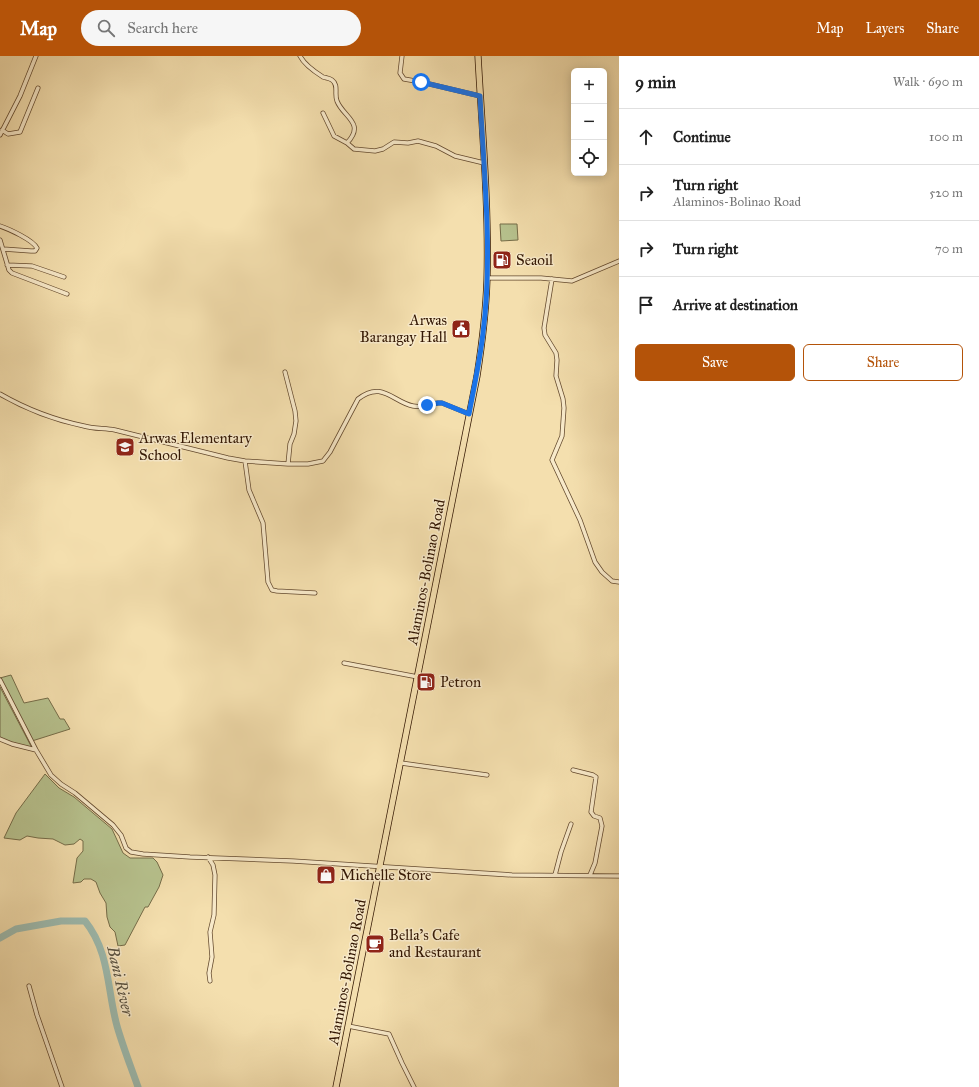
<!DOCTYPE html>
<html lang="en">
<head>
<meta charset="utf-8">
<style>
	body { margin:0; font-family:"IM FELL Great Primer",serif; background:#f6f6f6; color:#222 }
	.controls { position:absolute; right:12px; top:12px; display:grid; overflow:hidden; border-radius:6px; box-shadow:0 2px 10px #0003 }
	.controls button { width:36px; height:36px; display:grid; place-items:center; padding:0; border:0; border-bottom:1px solid #e0e0e0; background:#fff; color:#222; font:20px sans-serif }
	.stop { position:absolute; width:12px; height:12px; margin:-9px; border:3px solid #1a73e8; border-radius:50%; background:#fff }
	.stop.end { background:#1a73e8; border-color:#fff; box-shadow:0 1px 4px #0008 }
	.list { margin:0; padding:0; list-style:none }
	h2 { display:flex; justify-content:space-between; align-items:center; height:52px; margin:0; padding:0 16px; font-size:17px }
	h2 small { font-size:13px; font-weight:400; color:#767676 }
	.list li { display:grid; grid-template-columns:26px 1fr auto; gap:12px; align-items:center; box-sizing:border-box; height:56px; padding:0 16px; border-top:1px solid #e0e0e0 }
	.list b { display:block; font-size:15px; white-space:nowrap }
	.list p { margin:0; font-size:13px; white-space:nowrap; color:#767676 }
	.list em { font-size:13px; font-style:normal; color:#767676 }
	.actions { display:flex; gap:8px; padding:12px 16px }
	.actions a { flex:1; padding:9px 0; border:1px solid #b45309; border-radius:6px; text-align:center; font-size:14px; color:#b45309 }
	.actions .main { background:#b45309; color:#fff }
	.icon { flex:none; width:22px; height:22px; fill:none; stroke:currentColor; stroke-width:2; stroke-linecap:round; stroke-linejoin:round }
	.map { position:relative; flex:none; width:619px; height:1031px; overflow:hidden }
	header { display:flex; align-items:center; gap:24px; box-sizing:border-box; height:56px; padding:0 20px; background:#b45309; color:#fff }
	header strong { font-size:19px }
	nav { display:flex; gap:22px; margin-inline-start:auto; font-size:14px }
	.search { width:280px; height:36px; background:#f6f6f6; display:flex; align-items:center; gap:10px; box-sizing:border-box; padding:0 14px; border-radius:22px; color:#767676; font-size:15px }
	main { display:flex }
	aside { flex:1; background:#fff }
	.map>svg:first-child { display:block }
	.green { fill:#b7c28e; stroke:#756c48 }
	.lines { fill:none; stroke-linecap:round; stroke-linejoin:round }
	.river { stroke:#9dbcb1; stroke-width:7 }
	.minor-casing { stroke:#63492e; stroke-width:5 }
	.primary-casing { stroke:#331703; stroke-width:7 }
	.minor { stroke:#f8eaca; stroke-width:3.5 }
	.primary { stroke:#f4dfae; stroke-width:5.5 }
	.route { stroke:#1a73e8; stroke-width:5 }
	.labels { text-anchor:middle; stroke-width:3; stroke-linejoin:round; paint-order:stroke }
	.poi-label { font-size:15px; fill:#331703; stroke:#f8eaca; text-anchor:start }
	.street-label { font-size:15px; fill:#331703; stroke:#f8eaca }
	.water-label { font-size:16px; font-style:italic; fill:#585140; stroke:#f8eaca }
</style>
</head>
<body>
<header>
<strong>Map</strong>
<div class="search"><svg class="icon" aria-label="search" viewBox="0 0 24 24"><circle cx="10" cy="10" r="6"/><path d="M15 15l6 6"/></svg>Search here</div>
<nav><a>Map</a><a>Layers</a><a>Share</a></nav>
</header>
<main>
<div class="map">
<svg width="619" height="1031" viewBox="0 0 619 1031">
	<rect width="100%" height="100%" fill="#f4dfae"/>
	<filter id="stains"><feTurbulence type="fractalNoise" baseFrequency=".005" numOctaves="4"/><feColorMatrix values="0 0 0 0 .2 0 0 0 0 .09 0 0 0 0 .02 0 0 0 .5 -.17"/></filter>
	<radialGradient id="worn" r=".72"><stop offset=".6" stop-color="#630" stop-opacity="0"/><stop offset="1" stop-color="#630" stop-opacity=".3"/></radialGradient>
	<!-- green -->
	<path class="green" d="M500 168H517L518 184 501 185Z
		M11 619 24 647 48 642 60 663H64L70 673 32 685 0 623V622Z
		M0 631 32 692 0 684Z
		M45 718 59 732 74 741 112 773 123 797 130 802H153L157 806 163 819 159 831 148 851H145L125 889 118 890 115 876 110 871 107 861 106 847 100 837 96 826 91 823H84L81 826 73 827 77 802 83 795V785L80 783 74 788 65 789 53 783 38 782 27 780 20 784 4 782 16 757Z"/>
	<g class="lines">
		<!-- river -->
		<path class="river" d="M0 882 16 873 61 865H85C110 896 107 934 117 970 123 991 131 1011 138 1031"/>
		<defs>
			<path id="minor" d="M300 0C304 8 315 16 323 21 326 22 329 22 332 24 339 29 334 38 337 45 343 61 366 67 347 87L334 80 323 57
				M402 0 400 17 404 23 421 26 480 40
				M2 74 8 78 20 76 38 32
				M0 79 20 40 36 0
				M347 87 354 93 375 95 383 93 394 86 408 87 418 85 436 90 455 100 484 107
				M0 170C9 173 33 184 37 192L35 195H31L3 193
				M0 184 9 214 12 217 67 238
				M7 209 32 210 64 221
				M487 222H541L572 225 619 205
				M552 223 544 272 545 279 556 297 557 304 556 320 563 343 564 352 562 380 552 404 580 464 595 506 602 516 612 525 619 526
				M285 316 295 355 296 365 294 378 290 388 288 408
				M0 338C26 353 55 364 84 370 94 373 105 372 115 374L228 402 245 405 288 408H308L323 405 330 396 358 343C382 324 393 346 413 350 422 352 430 348 438 347H442L469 358
				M245 405 249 434 263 467 268 526 272 534 277 535 315 537
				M344 607 418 621
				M0 624 36 694 51 719 61 728 75 737 113 769 121 779 126 792 131 796 143 798 190 801 293 805 512 819 619 820
				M0 683 12 688 36 694
				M401 707 487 719
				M573 714 593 719 596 721 591 756 594 760 600 762 602 770 595 807 590 819
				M208 801 213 809 215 819 214 859 210 876 212 901 209 917 210 925
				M555 819 561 796 571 768
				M29 930 37 959 62 1031
				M348 970 389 978 402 1007 414 1031"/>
			<path id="primary" d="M336 1031 477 320C482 288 486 256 487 223 489 149 482 74 478 0"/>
		</defs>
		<!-- minor casing -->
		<use href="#minor" class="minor-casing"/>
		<!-- primary casing -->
		<use href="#primary" class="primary-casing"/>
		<!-- minor -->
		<use href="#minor" class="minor"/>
		<!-- primary -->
		<use href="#primary" class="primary"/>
	</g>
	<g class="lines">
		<!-- route -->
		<path class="route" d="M421 26 480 40C484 119 493 199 483 277 480 304 474 331 469 358L442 347H438L427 349"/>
	</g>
	<!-- icons -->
	<defs>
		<symbol id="fuel-square" viewBox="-11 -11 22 22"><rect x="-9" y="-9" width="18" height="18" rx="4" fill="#8f2418" stroke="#f8eaca"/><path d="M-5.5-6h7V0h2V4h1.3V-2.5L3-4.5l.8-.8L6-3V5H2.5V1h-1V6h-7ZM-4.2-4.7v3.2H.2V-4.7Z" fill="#fff"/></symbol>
		<symbol id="civic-square" viewBox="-11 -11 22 22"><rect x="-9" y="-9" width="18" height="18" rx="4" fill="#8f2418" stroke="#f8eaca"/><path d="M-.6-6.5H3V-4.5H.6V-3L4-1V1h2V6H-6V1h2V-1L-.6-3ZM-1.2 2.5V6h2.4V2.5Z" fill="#fff"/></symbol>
		<symbol id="school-square" viewBox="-11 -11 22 22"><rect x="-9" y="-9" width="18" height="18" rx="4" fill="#8f2418" stroke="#f8eaca"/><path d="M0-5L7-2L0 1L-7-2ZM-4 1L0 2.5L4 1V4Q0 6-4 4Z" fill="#fff"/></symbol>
		<symbol id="shop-square" viewBox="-11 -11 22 22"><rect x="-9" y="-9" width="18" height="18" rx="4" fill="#8f2418" stroke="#f8eaca"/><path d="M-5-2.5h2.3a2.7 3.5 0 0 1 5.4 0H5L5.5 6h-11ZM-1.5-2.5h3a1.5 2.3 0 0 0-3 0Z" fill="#fff"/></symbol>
		<symbol id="cafe-square" viewBox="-11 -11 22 22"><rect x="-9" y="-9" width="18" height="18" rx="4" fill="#8f2418" stroke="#f8eaca"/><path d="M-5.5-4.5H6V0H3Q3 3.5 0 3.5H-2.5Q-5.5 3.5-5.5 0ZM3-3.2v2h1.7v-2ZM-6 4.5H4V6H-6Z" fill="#fff"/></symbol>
	</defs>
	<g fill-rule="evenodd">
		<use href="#fuel-square" x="491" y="193" width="22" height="22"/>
		<use href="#civic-square" x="450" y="262" width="22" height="22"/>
		<use href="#school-square" x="114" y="380" width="22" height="22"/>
		<use href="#fuel-square" x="415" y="615" width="22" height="22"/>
		<use href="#shop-square" x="315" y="808" width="22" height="22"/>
		<use href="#cafe-square" x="364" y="877" width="22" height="22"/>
	</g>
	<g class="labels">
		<!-- poi labels -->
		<g class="poi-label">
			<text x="516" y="209">Seaoil</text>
			<text x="447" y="269" text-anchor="end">Arwas<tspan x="447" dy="17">Barangay Hall</tspan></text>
			<text x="139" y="387">Arwas Elementary<tspan x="139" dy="17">School</tspan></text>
			<text x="440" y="631">Petron</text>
			<text x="340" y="824">Michelle Store</text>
			<text x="389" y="884">Bella’s Cafe<tspan x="389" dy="17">and Restaurant</tspan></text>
		</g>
		<!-- street labels -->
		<g class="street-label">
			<text transform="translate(426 516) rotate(-79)" y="5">Alaminos-Bolinao Road</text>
			<text transform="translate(347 916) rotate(-79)" y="5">Alaminos-Bolinao Road</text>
		</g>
		<!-- water labels -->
		<g class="water-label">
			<text transform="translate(121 925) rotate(77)" y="6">Bani River</text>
		</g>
	</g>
	<rect width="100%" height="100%" filter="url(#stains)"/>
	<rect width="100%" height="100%" fill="url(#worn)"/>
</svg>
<div class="controls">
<button>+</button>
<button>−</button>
<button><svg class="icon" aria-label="locate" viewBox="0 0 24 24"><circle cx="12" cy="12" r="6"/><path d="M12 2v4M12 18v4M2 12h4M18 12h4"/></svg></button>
</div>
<div class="stop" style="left:421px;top:26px"></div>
<div class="stop end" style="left:427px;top:349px"></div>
</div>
<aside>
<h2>9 min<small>Walk · 690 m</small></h2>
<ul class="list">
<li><svg class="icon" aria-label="ahead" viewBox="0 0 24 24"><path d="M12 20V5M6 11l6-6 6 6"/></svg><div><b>Continue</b></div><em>100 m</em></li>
<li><svg class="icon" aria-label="right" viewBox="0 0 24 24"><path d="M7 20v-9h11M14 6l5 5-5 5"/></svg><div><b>Turn right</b><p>Alaminos-Bolinao Road</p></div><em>520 m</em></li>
<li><svg class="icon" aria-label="right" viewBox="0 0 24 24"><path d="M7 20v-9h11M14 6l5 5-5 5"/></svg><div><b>Turn right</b></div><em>70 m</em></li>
<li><svg class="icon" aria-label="arrive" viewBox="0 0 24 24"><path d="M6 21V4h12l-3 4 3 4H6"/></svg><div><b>Arrive at destination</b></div></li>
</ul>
<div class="actions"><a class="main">Save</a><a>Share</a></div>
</aside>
</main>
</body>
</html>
